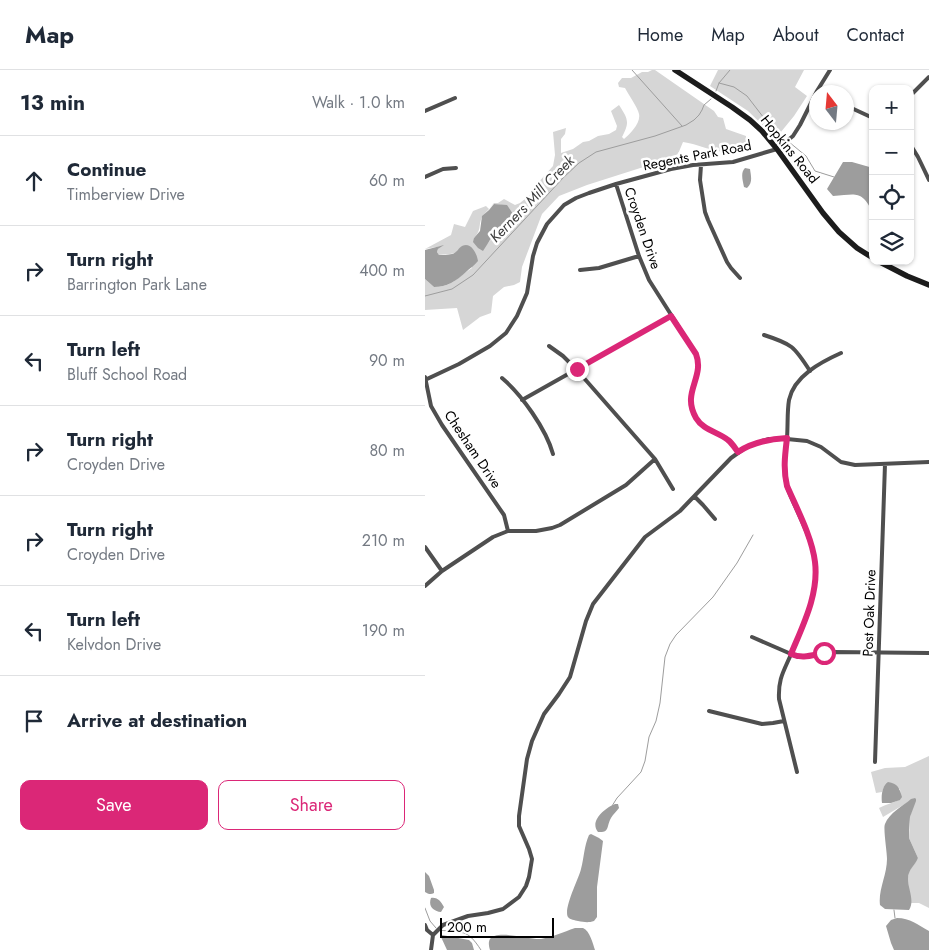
<!DOCTYPE html>
<html lang="en">
<head>
<meta charset="utf-8">
<style>
	body { margin:0; font-family:Jost,sans-serif; background:#f6f6f7; color:#1f2937 }
	.controls { position:absolute; right:15px; top:15px; display:grid; overflow:hidden; border-radius:10px; box-shadow:0 1px 4px #0004 }
	.controls button { width:45px; height:45px; display:grid; place-items:center; padding:0; border:0; border-bottom:1px solid #e0e1e3; background:#fff; color:#1f2937; font:25px sans-serif }
	.compass { position:absolute; left:384px; top:15px; width:45px; height:45px; border-radius:50%; background:#fff; box-shadow:0 1px 4px #0004; rotate:344deg }
	.scale { position:absolute; left:15px; bottom:12px; width:114px; box-sizing:border-box; padding-left:5px; border:2px solid #000; border-top:0; font-size:14px; line-height:18px; white-space:nowrap; color:#000; -webkit-text-stroke:4px #fff; paint-order:stroke }
	.stop { position:absolute; width:15px; height:15px; margin:-11px; border:4px solid #db2777; border-radius:50%; background:#fff }
	.stop.end { background:#db2777; border-color:#fff; box-shadow:0 1px 5px #0008 }
	.list { margin:0; padding:0; list-style:none }
	h2 { display:flex; justify-content:space-between; align-items:center; height:65px; margin:0; padding:0 20px; font-size:21px }
	h2 small { font-size:16px; font-weight:400; color:#747a83 }
	.list li { display:grid; grid-template-columns:32px 1fr auto; gap:15px; align-items:center; box-sizing:border-box; height:90px; padding:0 20px; border-top:1px solid #e0e1e3 }
	.list b { display:block; font-size:19px; white-space:nowrap }
	.list p { margin:0; font-size:16px; white-space:nowrap; color:#747a83 }
	.list em { font-size:16px; font-style:normal; color:#747a83 }
	.actions { display:flex; gap:10px; padding:15px 20px }
	.actions a { flex:1; padding:11px 0; border:1px solid #db2777; border-radius:10px; text-align:center; font-size:18px; color:#db2777 }
	.actions .main { background:#db2777; color:#fff }
	.icon { flex:none; width:28px; height:28px; fill:none; stroke:currentColor; stroke-width:2; stroke-linecap:round; stroke-linejoin:round }
	.map { position:relative; flex:none; width:504px; height:880px; overflow:hidden }
	header { display:flex; align-items:center; gap:30px; box-sizing:border-box; height:70px; padding:0 25px; background:#fff; border-bottom:1px solid #e0e1e3 }
	header strong { font-size:24px }
	nav { display:flex; gap:28px; margin-inline-start:auto; font-size:18px }
	main { display:flex }
	aside { flex:1; background:#fff }
	.map>svg:first-child { display:block }
	.green { fill:#d6d6d6; fill-rule:evenodd }
	.water { fill:#9d9d9d }
	.lines { fill:none; stroke-linecap:round; stroke-linejoin:round }
	.stream { stroke:#9d9d9d; stroke-width:1 }
	.minor { stroke:#4f4f4f; stroke-width:4 }
	.secondary { stroke:#1c1c1c; stroke-width:5.5 }
	.route { stroke:#db2777; stroke-width:6 }
	.labels { text-anchor:middle; stroke-width:5; stroke-linejoin:round; paint-order:stroke }
	.street-label { font-size:14px; fill:#000; stroke:#fff }
	.water-label { font-size:15px; font-style:italic; fill:#3e3e3e; stroke:#fff }
</style>
</head>
<body>
<header>
<strong>Map</strong>
<nav><a>Home</a><a>Map</a><a>About</a><a>Contact</a></nav>
</header>
<main>
<aside>
<h2>13 min<small>Walk · 1.0 km</small></h2>
<ul class="list">
<li><svg class="icon" aria-label="ahead" viewBox="0 0 24 24"><path d="M12 20V5M6 11l6-6 6 6"/></svg><div><b>Continue</b><p>Timberview Drive</p></div><em>60 m</em></li>
<li><svg class="icon" aria-label="right" viewBox="0 0 24 24"><path d="M7 20v-9h11M14 6l5 5-5 5"/></svg><div><b>Turn right</b><p>Barrington Park Lane</p></div><em>400 m</em></li>
<li><svg class="icon" aria-label="left" viewBox="0 0 24 24"><path d="M17 20v-9H6M10 6l-5 5 5 5"/></svg><div><b>Turn left</b><p>Bluff School Road</p></div><em>90 m</em></li>
<li><svg class="icon" aria-label="right" viewBox="0 0 24 24"><path d="M7 20v-9h11M14 6l5 5-5 5"/></svg><div><b>Turn right</b><p>Croyden Drive</p></div><em>80 m</em></li>
<li><svg class="icon" aria-label="right" viewBox="0 0 24 24"><path d="M7 20v-9h11M14 6l5 5-5 5"/></svg><div><b>Turn right</b><p>Croyden Drive</p></div><em>210 m</em></li>
<li><svg class="icon" aria-label="left" viewBox="0 0 24 24"><path d="M17 20v-9H6M10 6l-5 5 5 5"/></svg><div><b>Turn left</b><p>Kelvdon Drive</p></div><em>190 m</em></li>
<li><svg class="icon" aria-label="arrive" viewBox="0 0 24 24"><path d="M6 21V4h12l-3 4 3 4H6"/></svg><div><b>Arrive at destination</b></div></li>
</ul>
<div class="actions"><a class="main">Save</a><a>Share</a></div>
</aside>
<div class="map">
<svg width="504" height="880" viewBox="0 0 504 880">
	<rect width="100%" height="100%" fill="#fff"/>
	<!-- green -->
	<path class="green" d="M227 0H230L289 41 293 47 298 48 301 59 321 66V74C319 76 316 80 312 81 294 86 275 74 258 72L253 84 231 93 162 115 134 126 117 144 97 197 95 212 89 215 79 217 68 226 66 243 55 247 38 260 32 238 0 240V209L9 217C28 217 32 207 47 198L42 175C36 176 36 178 31 182 27 185 19 184 14 185L12 182 13 179 17 176 0 179 26 165 29 154 40 157 48 141 61 136 64 139 69 133H73L79 129 90 135 95 133 106 124 109 128 112 120V114L128 96 130 85 128 62 141 58 140 64 136 69V83L148 79 158 72 164 71 173 66 184 64 191 60 192 56 186 41 194 35C203 49 205 52 197 67L199 69C205 64 216 53 214 44 213 38 203 24 200 18L194 17 193 13 197 8H206L217 2H223ZM69 134 77 135 86 148 61 175 49 168C57 159 53 156 57 147 58 145 67 136 69 134Z
		M293 0H379L370 17 382 26 369 46 351 68 323 41 285 16Z
		M504 686V838L494 833H486C485 823 481 812 484 802 486 797 491 793 493 788L484 768 485 747 490 728 458 747 454 738C461 734 469 733 476 729L475 719 459 717 457 722 451 723 446 702 460 698 480 697Z"/>
	<!-- water -->
	<path class="water" d="M418 92H427L448 98V143C436 119 431 125 408 126L402 119Z
		M320 98 325 99C326 106 328 113 322 118L319 117C318 111 315 103 320 98Z
		M69 134 82 135 88 144 86 148 65 170 58 181 53 178 48 172 49 168 55 161 57 146 64 140Z
		M19 175 13 179 12 182 14 185C18 185 23 185 27 184 32 183 33 178 37 176 46 171 52 184 53 191 49 196 45 198 41 202 31 211 22 217 9 217L0 209V180Z
		M463 712C473 714 474 717 477 727L475 730 466 733H457C456 726 457 716 463 712Z
		M490 728 491 729V731L485 747 484 760V768L493 788C490 796 483 799 483 809 483 819 490 831 484 840L460 839 455 835C453 820 462 805 462 789 462 782 458 758 460 754 464 743 478 736 486 729Z
		M190 734H193L194 738C192 741 188 744 186 748 181 757 185 763 173 762 164 751 180 738 190 734Z
		M166 764 174 768 178 771 172 817V847L169 851C163 853 159 852 153 851 150 850 145 850 143 847 138 839 154 808 156 799 159 788 159 776 164 765Z
		M0 802 4 806 9 820V823C6 825 3 824 0 822Z
		M6 828C13 827 16 832 19 837L16 842C8 841 3 836 6 828Z
		M472 848C485 848 493 855 504 861V880H469L466 873 461 856 466 850Z
		M150 858C152 858 156 858 158 858 165 861 168 874 170 880H65C64 877 63 872 65 869 72 859 104 870 116 869 128 867 138 862 150 858Z
		M17 865 44 870 47 873 49 880H22L16 867Z"/>
	<g class="lines">
		<!-- stream -->
		<path class="stream" d="M207 0 257 56
			M294 13 309 17 322 26 342 52 361 69
			M291 21 294 13 305 0
			M364 72 381 86 390 101 409 107
			M0 226 27 219 48 205 138 108 154 93 171 82 230 66 261 55 269 50 274 45 277 40 279 35 286 29
			M187 736 192 728 216 702 220 691 224 667 231 651 235 633 240 587 245 574 251 565 288 527 312 493 328 465
			M0 838 5 851 11 858
			M469 840 470 848
			M15 860C38 864 41 857 56 880"/>
		<!-- minor -->
		<path class="minor" d="M485 26 504 7
			M422 36 448 48
			M0 41 30 28
			M485 74 493 87 504 110
			M276 95 275 110 280 142 283 150 302 192 306 198 315 208
			M0 107 18 99 31 98
			M191 114 214 186 224 210 271 284C280 308 256 322 271 348 278 360 293 362 303 370 307 373 310 378 313 382
			M155 200 174 198 214 186
			M339 265C367 274 369 276 385 301
			M124 276 138 286 151 299 230 389 248 419
			M0 307 6 336 17 355 79 445 83 461
			M77 308C97 325 121 359 128 384
			M0 310 34 294 65 276 81 263 92 246 102 223 108 186 112 173 122 154 139 135 151 128 164 123 191 114 246 99 268 95 308 92 352 79 368 66 375 55 392 21 405 0
			M97 330 246 246
			M270 427 278 435 290 449
			M0 477 17 501
			M0 516 17 501 68 467 83 461H111L127 458 135 455 201 415 230 389
			M327 567 373 587H381L399 583 409 582 504 583
			M284 641 337 654 348 653 359 651
			M450 692 460 394
			M372 702 354 629C353 608 359 601 367 582 377 559 388 536 390 510 394 476 373 447 362 417 357 400 361 384 362 368 363 355 362 342 364 330 369 306 396 292 416 283
			M0 855 2 860 8 865
			M6 880 8 865 18 855 43 846 63 843 78 839 94 827 101 816 104 807 107 789 104 779 94 756V746L102 689 107 671 119 644 134 624 145 607 161 551 168 534 220 467 255 441 306 388 320 378 337 371 344 369H362L382 371 396 377 416 392 430 395 504 392"/>
		<!-- secondary -->
		<path class="secondary" d="M250 0 307 37 325 50 337 61 352 79 398 143 414 162 432 178 448 188
			M453 191 482 206 504 215"/>
	</g>
	<g class="lines">
		<!-- route -->
		<path class="route" d="M152 299 246 246 271 284C280 308 256 322 271 348 278 360 293 362 303 370 307 373 310 378 313 382 328 372 344 369 362 368 360 385 358 399 362 416 372 439 387 467 390 492 394 524 378 555 366 584 378 589 387 585 399 583"/>
	</g>
	<g class="labels">
		<!-- street labels -->
		<g class="street-label">
			<text transform="translate(365 79) rotate(51)" y="5">Hopkins Road</text>
			<text transform="translate(272 85) rotate(-11)" y="5">Regents Park Road</text>
			<text transform="translate(218 158) rotate(71)" y="5">Croyden Drive</text>
			<text transform="translate(48 379) rotate(56)" y="5">Chesham Drive</text>
			<text transform="translate(444 543) rotate(-88)" y="5">Post Oak Drive</text>
		</g>
		<!-- water labels -->
		<g class="water-label">
			<text transform="translate(107 129) rotate(-46)" y="5">Kerners Mill Creek</text>
		</g>
	</g>
</svg>
<div class="controls">
<button>+</button>
<button>−</button>
<button><svg class="icon" aria-label="locate" viewBox="0 0 24 24"><circle cx="12" cy="12" r="6"/><path d="M12 2v4M12 18v4M2 12h4M18 12h4"/></svg></button>
<button><svg class="icon" aria-label="layers" viewBox="0 0 24 24"><path d="M12 4l9 5-9 5-9-5zM3 14l9 5 9-5"/></svg></button>
</div>
<svg class="compass" viewBox="-18 -18 36 36"><path d="M0-13l5 13h-10z" fill="#e53935"/><path d="M0 13l5-13h-10z" fill="#747a83"/></svg>
<div class="scale">200 m</div>
<div class="stop" style="left:399px;top:583px"></div>
<div class="stop end" style="left:152px;top:299px"></div>
</div>
</main>
</body>
</html>
